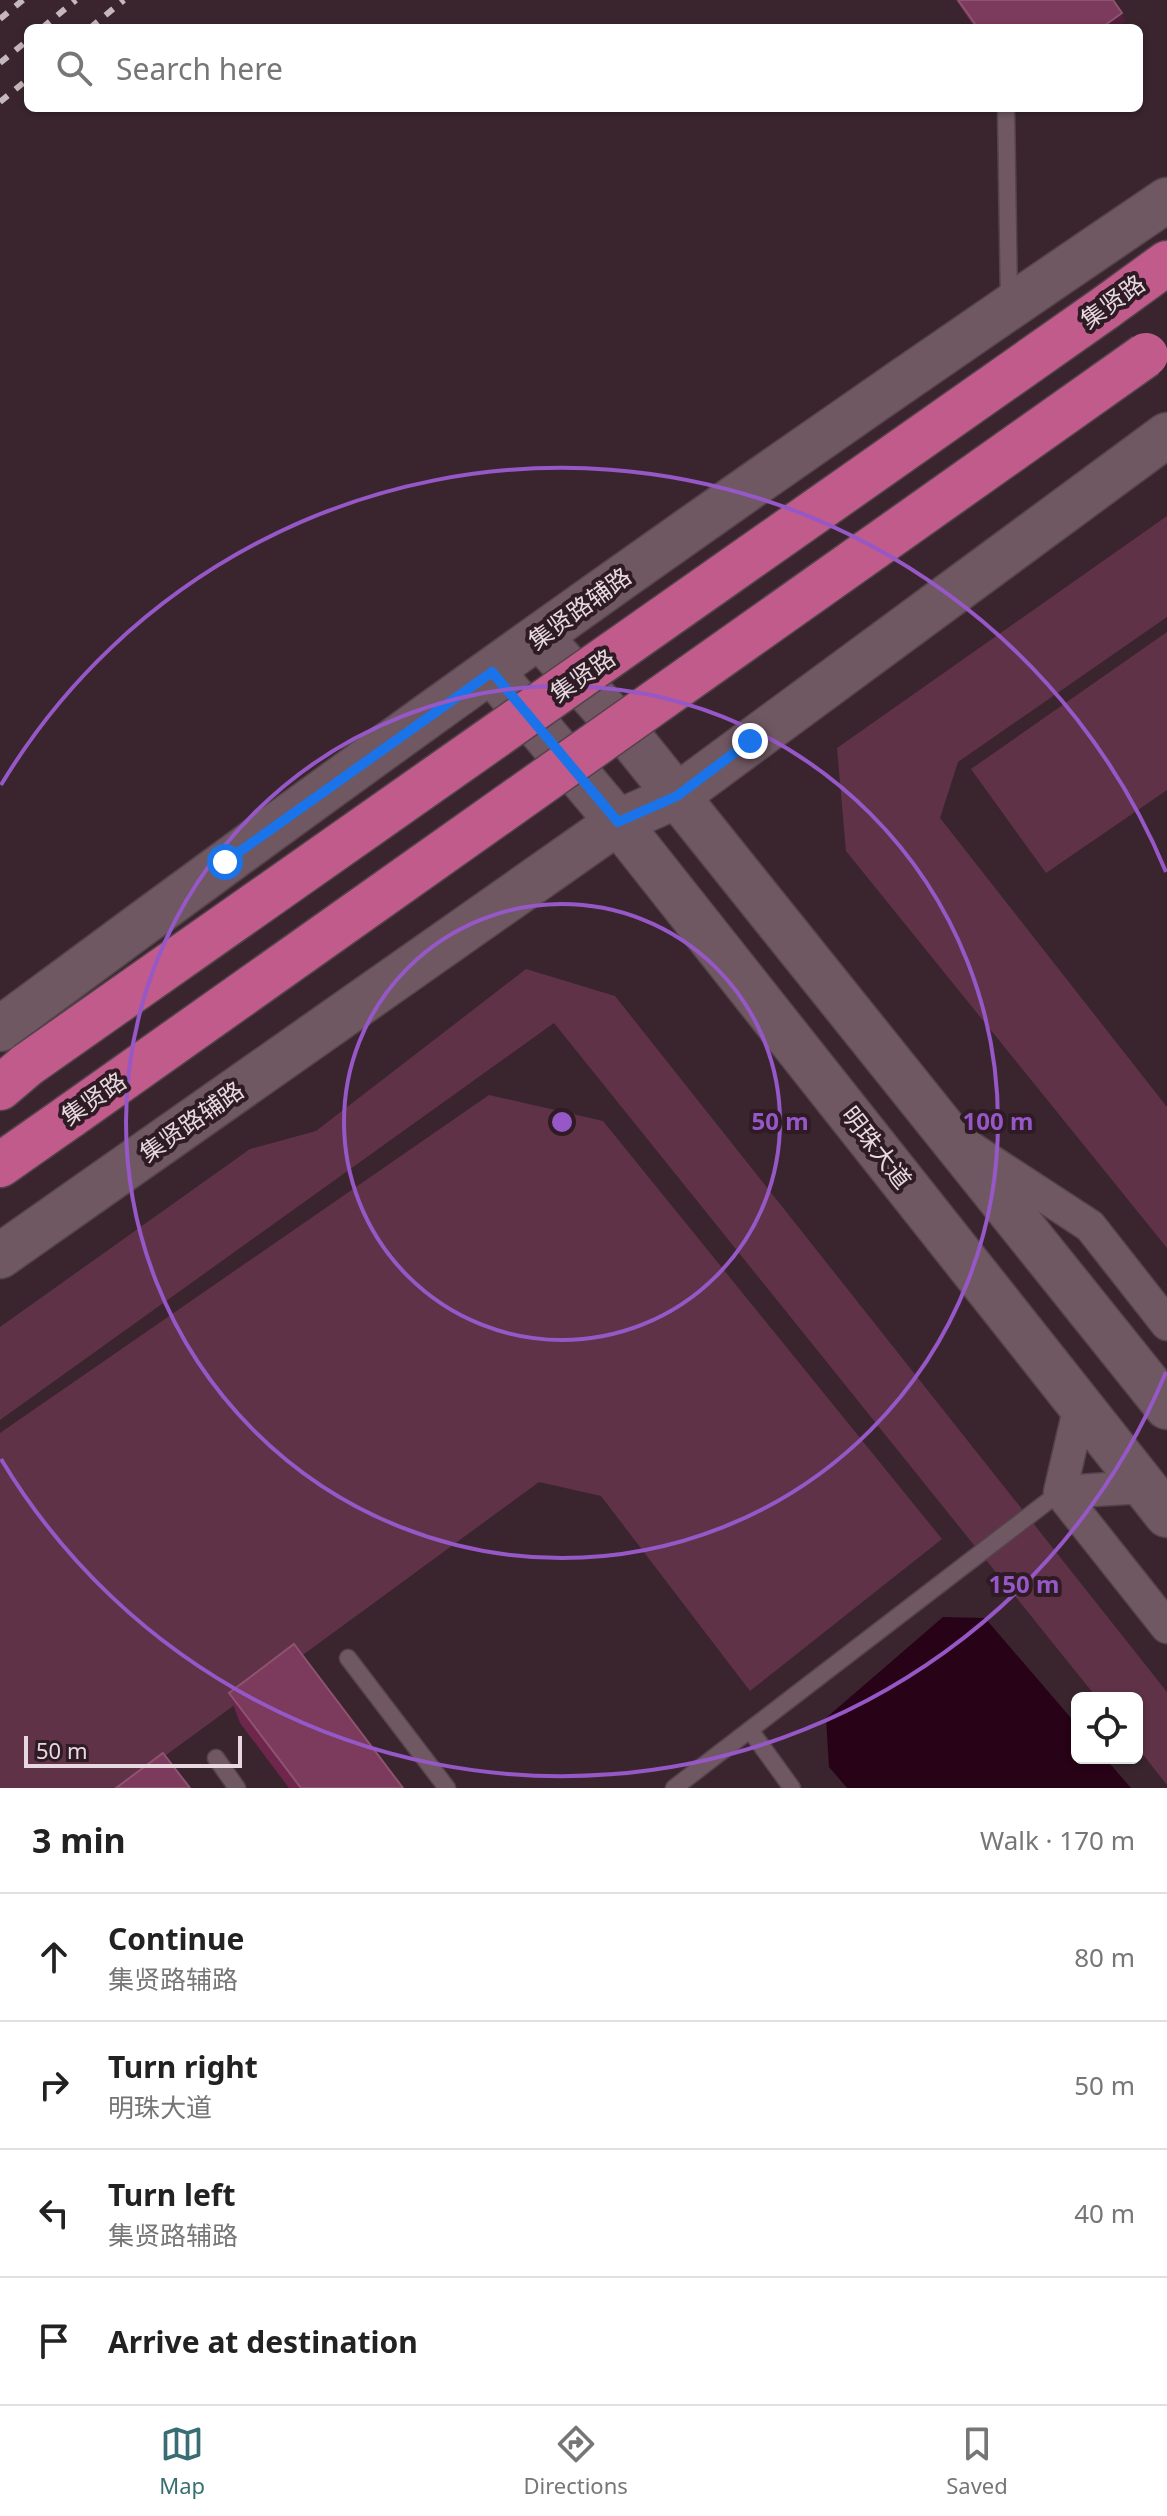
<!DOCTYPE html>
<html lang="en">
<head>
<meta charset="utf-8">
<style>
	body { margin:0; font-family:"Noto Sans","Noto Sans SC",sans-serif; background:#f6f6f6; color:#222 }
	.controls { position:absolute; right:24px; bottom:24px; display:grid; overflow:hidden; border-radius:12px; box-shadow:0 2px 6px #0004 }
	.controls button { width:72px; height:72px; display:grid; place-items:center; padding:0; border:0; border-bottom:2px solid #e0e0e0; background:#fff; color:#222; font:40px sans-serif }
	.scale { position:absolute; left:24px; bottom:20px; width:218px; box-sizing:border-box; padding-left:8px; border:4px solid #e7d9df; border-top:0; font-size:22px; line-height:28px; white-space:nowrap; color:#e7d9df; -webkit-text-stroke:6px #2f1b24; paint-order:stroke }
	.stop { position:absolute; width:24px; height:24px; margin:-18px; border:6px solid #1a73e8; border-radius:50%; background:#fff }
	.stop.end { background:#1a73e8; border-color:#fff; box-shadow:0 2px 8px #0008 }
	.list { margin:0; padding:0; list-style:none }
	h2 { display:flex; justify-content:space-between; align-items:center; height:104px; margin:0; padding:0 32px; font-size:34px }
	h2 small { font-size:26px; font-weight:400; color:#767676 }
	.list li { display:grid; grid-template-columns:52px 1fr auto; gap:24px; align-items:center; box-sizing:border-box; height:128px; padding:0 32px; border-top:2px solid #e0e0e0 }
	.list b { display:block; font-size:30px; white-space:nowrap }
	.list p { margin:0; font-size:26px; white-space:nowrap; color:#767676 }
	.list em { font-size:26px; font-style:normal; color:#767676 }
	.icon { flex:none; width:44px; height:44px; fill:none; stroke:currentColor; stroke-width:2; stroke-linecap:round; stroke-linejoin:round }
	.map { position:relative; flex:none; width:1167px; height:1788px; overflow:hidden }
	.search { position:absolute; background:#fff; box-shadow:0 2px 6px #0004; left:24px; right:24px; top:24px; height:88px; display:flex; align-items:center; gap:20px; box-sizing:border-box; padding:0 28px; border-radius:12px; color:#767676; font-size:30px }
	.sheet { height:616px; background:#fff }
	nav { display:flex; justify-content:space-around; align-items:center; box-sizing:border-box; height:112px; border-top:2px solid #e0e0e0; background:#fff; font-size:22px; color:#767676 }
	nav a { display:grid; justify-items:center; gap:4px }
	nav .on { color:#386e73 }
	.map>svg:first-child { display:block }
	.green { fill:#5f3247 }
	.water { fill:#280216 }
	.lines { fill:none; stroke-linecap:round; stroke-linejoin:round }
	.lane-casing { stroke:#54434a; stroke-width:19 }
	.street-casing { stroke:#54434a; stroke-width:35 }
	.secondary-casing { stroke:#54434a; stroke-width:47 }
	.highway-casing { stroke:#54434a; stroke-width:47 }
	.lane { stroke:#705862; stroke-width:16 }
	.street { stroke:#705862; stroke-width:32 }
	.secondary { stroke:#705862; stroke-width:44 }
	.highway { stroke:#c05b8b; stroke-width:44 }
	.rail { stroke:#c6b7bd; stroke-width:6; stroke-dasharray:10 10; stroke-linecap:butt }
	.highway-bridge-casing { stroke:#54434a; stroke-width:47; stroke-linecap:butt }
	.highway-bridge { stroke:#c05b8b; stroke-width:44 }
	.wall { fill:#6f264d }
	.shaded-wall { fill:#541e3a }
	.building { fill:#7c3a5d; stroke:#8d5371; stroke-width:2 }
	.route { stroke:#1a73e8; stroke-width:10 }
	.ring { fill:none; stroke:#9657c7; stroke-width:4 }
	.labels { text-anchor:middle; stroke-width:8; stroke-linejoin:round; paint-order:stroke }
	.street-label { font-size:24px; fill:#e7d9df; stroke:#2f1b24 }
	.centre { fill:#9657c7; stroke:#2f1b24; stroke-width:4 }
	.ring-label { font-size:24px; text-anchor:middle; font-weight:bold; fill:#9657c7; stroke:#2f1b24; stroke-width:8; stroke-linejoin:round; paint-order:stroke }
</style>
</head>
<body>
<div class="map">
<svg width="1167" height="1788" viewBox="0 0 1167 1788">
	<rect width="100%" height="100%" fill="#3a252e"/>
	<!-- green -->
	<path class="green" d="M1167 516V617L958 762 940 818 1167 1107V1248L846 851 837 748Z
		M1167 632V790L1046 873 971 769Z
		M526 969 615 996 1167 1692V1785L1137 1747V1698H1097L554 1023 0 1420V1327L250 1149 316 1131Z
		M489 1095 603 1121 942 1539 750 1691 601 1496 539 1482 121 1788H0V1433Z"/>
	<!-- water -->
	<path class="water" d="M943 1617 985 1618 1077 1725V1758H1105L1131 1788H847L829 1767 826 1718Z"/>
	<g class="lines">
		<defs>
			<path id="lane" d="M1006 108 1009 302
				M348 1658 447 1788
				M750 1730 792 1788
				M216 1758 237 1788
				M674 1788 1060 1492"/>
			<path id="street" d="M969 1147 1090 1226 1167 1324
				M1080 1406 1060 1492 1167 1627
				M1060 1492 1144 1487"/>
			<path id="secondary" d="M540 637 632 740 1167 1407
				M492 672 618 822 1167 1515
				M0 1029C383 744 772 467 1167 200
				M0 1256 618 822 677 796 1167 435"/>
			<path id="highway" d="M1105 308 1167 263
				M0 1088 27 1065
				M0 1165 70 1116"/>
		</defs>
		<!-- lane casing -->
		<use href="#lane" class="lane-casing"/>
		<!-- street casing -->
		<use href="#street" class="street-casing"/>
		<!-- secondary casing -->
		<use href="#secondary" class="secondary-casing"/>
		<!-- highway casing -->
		<use href="#highway" class="highway-casing"/>
		<!-- lane -->
		<use href="#lane" class="lane"/>
		<!-- street -->
		<use href="#street" class="street"/>
		<!-- secondary -->
		<use href="#secondary" class="secondary"/>
		<!-- highway -->
		<use href="#highway" class="highway"/>
		<!-- rail -->
		<path class="rail" d="M0 19 23 0
			M42 28 76 0
			M90 28 124 0
			M0 63 28 40
			M0 102 28 79"/>
		<defs>
			<path id="highway-bridge" d="M27 1065 1105 308
				M70 1116 1146 355"/>
		</defs>
		<!-- highway-bridge casing -->
		<use href="#highway-bridge" class="highway-bridge-casing"/>
		<!-- highway-bridge -->
		<use href="#highway-bridge" class="highway-bridge"/>
	</g>
	<!-- wall -->
	<path class="wall" d="M956 0H1113L1125 21 1115 28H975Z
		M229 1693 403 1788H289L240 1723Z"/>
	<!-- shaded-wall -->
	<path class="shaded-wall" d="M1122 13 1125 21 1115 28H1101Z"/>
	<!-- building -->
	<path class="building" d="M958 0H1113L1122 13 1101 28H978Z
		M294 1644 403 1788H301L229 1693Z
		M163 1753 190 1788H116Z"/>
	<g class="lines">
		<!-- route -->
		<path class="route" d="M225 862 492 672 618 822 677 796 750 741"/>
	</g>
	<!-- distance rings -->
	<g class="ring">
		<circle cx="562" cy="1122" r="218"/>
		<circle cx="562" cy="1122" r="436"/>
		<path d="M1166 1372A654 654 0 0 1 1 1459M1 785A654 654 0 0 1 1166 872"/>
	</g>
	<g class="labels">
		<!-- street labels -->
		<g class="street-label">
			<text transform="translate(1113 302) rotate(-36)" y="8">集贤路</text>
			<text transform="translate(580 609) rotate(-36)" y="8">集贤路辅路</text>
			<text transform="translate(583 676) rotate(-35)" y="8">集贤路</text>
			<text transform="translate(94 1099) rotate(-35)" y="8">集贤路</text>
			<text transform="translate(192 1122) rotate(-35)" y="8">集贤路辅路</text>
			<text transform="translate(876 1148) rotate(52)" y="8">明珠大道</text>
		</g>
	</g>
	<circle cx="562" cy="1122" r="12" class="centre"/>
	<g class="ring-label">
		<text x="780" y="1130">50 m</text>
		<text x="998" y="1130">100 m</text>
		<text x="1024" y="1593">150 m</text>
	</g>
</svg>
<div class="controls">
<button><svg class="icon" aria-label="locate" viewBox="0 0 24 24"><circle cx="12" cy="12" r="6"/><path d="M12 2v4M12 18v4M2 12h4M18 12h4"/></svg></button>
</div>
<div class="scale">50 m</div>
<div class="stop" style="left:225px;top:862px"></div>
<div class="stop end" style="left:750px;top:741px"></div>
<div class="search"><svg class="icon" aria-label="search" viewBox="0 0 24 24"><circle cx="10" cy="10" r="6"/><path d="M15 15l6 6"/></svg>Search here</div>
</div>
<section class="sheet">
<h2>3 min<small>Walk · 170 m</small></h2>
<ul class="list">
<li><svg class="icon" aria-label="ahead" viewBox="0 0 24 24"><path d="M12 20V5M6 11l6-6 6 6"/></svg><div><b>Continue</b><p>集贤路辅路</p></div><em>80 m</em></li>
<li><svg class="icon" aria-label="right" viewBox="0 0 24 24"><path d="M7 20v-9h11M14 6l5 5-5 5"/></svg><div><b>Turn right</b><p>明珠大道</p></div><em>50 m</em></li>
<li><svg class="icon" aria-label="left" viewBox="0 0 24 24"><path d="M17 20v-9H6M10 6l-5 5 5 5"/></svg><div><b>Turn left</b><p>集贤路辅路</p></div><em>40 m</em></li>
<li><svg class="icon" aria-label="arrive" viewBox="0 0 24 24"><path d="M6 21V4h12l-3 4 3 4H6"/></svg><div><b>Arrive at destination</b></div></li>
</ul>
</section>
<nav>
<a class="on"><svg class="icon" aria-label="map" viewBox="0 0 24 24"><path d="M3 6l6-2 6 2 6-2v14l-6 2-6-2-6 2zM9 4v14M15 6v14"/></svg>Map</a>
<a><svg class="icon" aria-label="directions" viewBox="0 0 24 24"><path d="M12 3l9 9-9 9-9-9zM9 14v-3h6M13 9l2 2-2 2"/></svg>Directions</a>
<a><svg class="icon" aria-label="saved" viewBox="0 0 24 24"><path d="M7 4h10v16l-5-4-5 4z"/></svg>Saved</a>
</nav>
</body>
</html>
